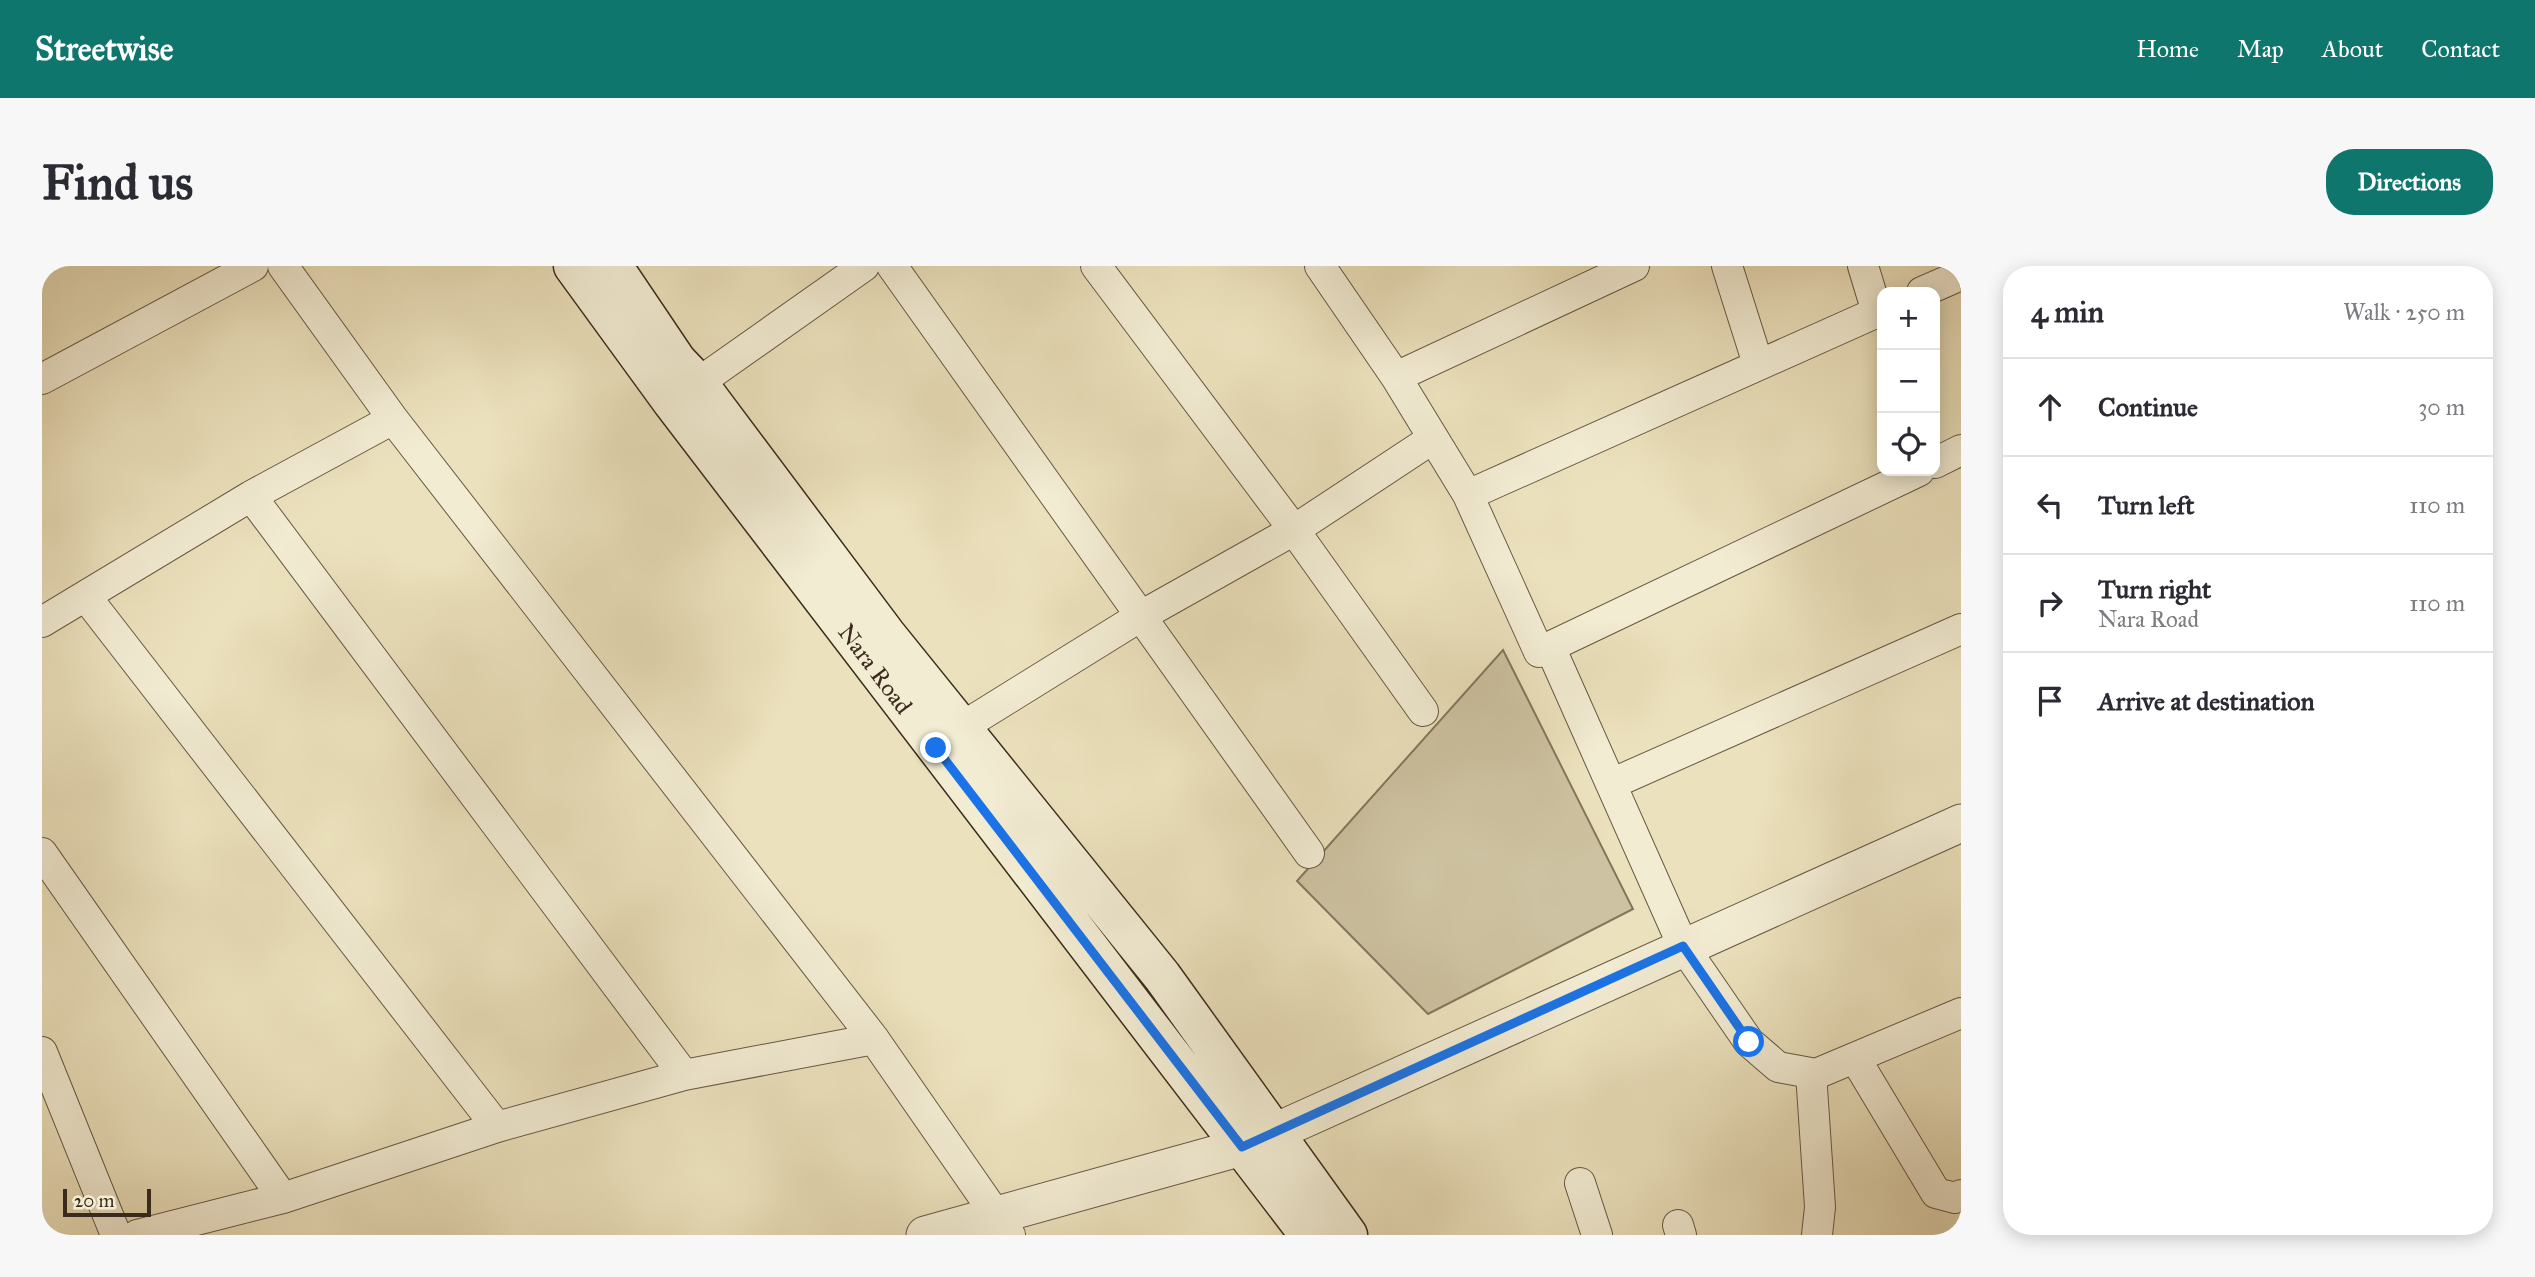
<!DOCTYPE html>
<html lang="en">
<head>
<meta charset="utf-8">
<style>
	body { margin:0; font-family:"IM FELL Great Primer",serif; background:#f7f7f7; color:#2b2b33 }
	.controls { position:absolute; right:21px; top:21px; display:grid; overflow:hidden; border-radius:14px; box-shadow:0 4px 18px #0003 }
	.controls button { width:63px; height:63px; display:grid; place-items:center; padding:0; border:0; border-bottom:2px solid #e1e1e2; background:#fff; color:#2b2b33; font:35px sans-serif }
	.scale { position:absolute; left:21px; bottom:18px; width:88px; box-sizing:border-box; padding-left:7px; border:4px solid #3b2b1c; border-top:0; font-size:19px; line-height:24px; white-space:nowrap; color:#3b2b1c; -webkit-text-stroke:5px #f2ecd3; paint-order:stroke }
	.stop { position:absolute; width:21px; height:21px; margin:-16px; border:5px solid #1a73e8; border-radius:50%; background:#fff }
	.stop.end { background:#1a73e8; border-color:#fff; box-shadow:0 2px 7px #0008 }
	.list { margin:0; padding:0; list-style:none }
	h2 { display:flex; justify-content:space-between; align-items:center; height:91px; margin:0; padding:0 28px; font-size:30px }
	h2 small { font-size:23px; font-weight:400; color:#7c7c81 }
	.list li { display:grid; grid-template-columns:46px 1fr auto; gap:21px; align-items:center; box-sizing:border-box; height:98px; padding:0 28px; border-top:2px solid #e1e1e2 }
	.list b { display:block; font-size:26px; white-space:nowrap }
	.list p { margin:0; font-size:23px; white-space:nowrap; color:#7c7c81 }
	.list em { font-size:23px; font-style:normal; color:#7c7c81 }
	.icon { flex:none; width:38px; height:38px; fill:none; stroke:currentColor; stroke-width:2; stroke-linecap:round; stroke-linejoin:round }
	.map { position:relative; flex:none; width:1919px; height:969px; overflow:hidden; border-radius:28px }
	header { display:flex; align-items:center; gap:42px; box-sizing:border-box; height:98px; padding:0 35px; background:#0f766e; color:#fff }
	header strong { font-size:33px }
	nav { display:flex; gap:38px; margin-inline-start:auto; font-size:24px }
	.intro { display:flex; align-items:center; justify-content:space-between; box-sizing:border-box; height:168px; padding:0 42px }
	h1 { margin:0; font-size:49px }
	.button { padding:18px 32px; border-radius:28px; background:#0f766e; color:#fff; font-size:24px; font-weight:700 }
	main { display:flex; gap:42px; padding:0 42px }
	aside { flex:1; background:#fff; border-radius:28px; box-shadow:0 4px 18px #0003 }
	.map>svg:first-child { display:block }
	.green { fill:#cdc2a1; stroke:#84765e; stroke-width:2 }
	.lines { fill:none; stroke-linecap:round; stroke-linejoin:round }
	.minor-casing { stroke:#675844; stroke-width:32 }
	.tertiary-casing { stroke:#675844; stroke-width:39 }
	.secondary-casing { stroke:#3b2b1c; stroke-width:41 }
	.minor { stroke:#f2ecd3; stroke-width:30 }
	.tertiary { stroke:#f2ecd3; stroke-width:37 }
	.secondary { stroke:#f2ecd3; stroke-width:38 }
	.route { stroke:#1a73e8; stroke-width:9 }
	.labels { text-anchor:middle; stroke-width:6; stroke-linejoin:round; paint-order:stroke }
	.street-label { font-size:24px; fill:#3b2b1c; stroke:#f2ecd3 }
</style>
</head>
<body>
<header>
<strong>Streetwise</strong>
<nav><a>Home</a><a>Map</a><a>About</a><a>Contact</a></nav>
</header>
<div class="intro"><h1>Find us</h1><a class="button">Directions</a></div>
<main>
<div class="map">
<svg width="1919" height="969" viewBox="0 0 1919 969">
	<rect width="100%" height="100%" fill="#ebe1bc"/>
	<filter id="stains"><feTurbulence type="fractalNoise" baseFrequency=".00286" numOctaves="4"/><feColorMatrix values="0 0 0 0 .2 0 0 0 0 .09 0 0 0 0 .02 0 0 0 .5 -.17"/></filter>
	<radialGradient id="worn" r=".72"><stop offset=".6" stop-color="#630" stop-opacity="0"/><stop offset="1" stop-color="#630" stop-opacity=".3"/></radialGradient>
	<!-- green -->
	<path class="green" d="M1461 384 1591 643 1386 748 1255 615Z"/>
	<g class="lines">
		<defs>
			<path id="minor" d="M241 0 351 153 832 773 968 969
				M850 0 1267 587
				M1278 0 1354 111 1426 229 1497 386 1877 205
				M1685 0 1716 98
				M1821 0 1835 46
				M1880 26 1919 9
				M1354 111 1592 0
				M0 113 211 0
				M656 117 822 0
				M1893 197 1919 184
				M1426 229 1840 44
				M209 230 642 809
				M45 332 455 861
				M0 356 209 230 351 153
				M1508 381 1641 680 1707 776 1736 801 1774 808 1919 747
				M1381 445 1252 264 1390 173
				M902 475 920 461 1099 350 1252 264 1054 0
				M1569 518 1919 363
				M0 587 241 932
				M0 786 74 969
				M1813 792 1894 927 1913 932 1919 929
				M1769 807 1778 941 1775 969
				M1538 917 1555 969
				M1636 959 1639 969
				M95 969 241 932 455 861 642 809 832 773"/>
			<path id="tertiary" d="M883 969 1200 881 1919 557"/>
			<path id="secondary" d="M531 0 630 136 1267 969
				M571 0 635 95 656 117 844 368 1120 710 1306 969"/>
		</defs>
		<!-- minor casing -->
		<use href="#minor" class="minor-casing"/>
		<!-- tertiary casing -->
		<use href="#tertiary" class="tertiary-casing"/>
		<!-- secondary casing -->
		<use href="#secondary" class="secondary-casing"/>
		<!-- minor -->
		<use href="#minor" class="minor"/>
		<!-- tertiary -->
		<use href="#tertiary" class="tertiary"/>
		<!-- secondary -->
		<use href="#secondary" class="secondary"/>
	</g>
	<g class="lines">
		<!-- route -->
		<path class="route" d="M894 482 1200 881 1641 680 1707 776"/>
	</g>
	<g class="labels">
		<!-- street labels -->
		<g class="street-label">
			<text transform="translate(833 403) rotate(53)" y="8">Nara Road</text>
		</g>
	</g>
	<rect width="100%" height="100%" filter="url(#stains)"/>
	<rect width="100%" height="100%" fill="url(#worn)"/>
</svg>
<div class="controls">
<button>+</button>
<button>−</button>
<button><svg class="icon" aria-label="locate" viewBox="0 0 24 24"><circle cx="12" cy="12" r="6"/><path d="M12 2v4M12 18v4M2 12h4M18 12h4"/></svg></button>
</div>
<div class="scale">20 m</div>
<div class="stop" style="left:1707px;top:776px"></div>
<div class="stop end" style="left:894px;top:482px"></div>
</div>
<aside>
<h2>4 min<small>Walk · 250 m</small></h2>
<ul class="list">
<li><svg class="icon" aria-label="ahead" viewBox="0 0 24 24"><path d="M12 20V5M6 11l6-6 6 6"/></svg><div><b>Continue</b></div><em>30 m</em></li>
<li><svg class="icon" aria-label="left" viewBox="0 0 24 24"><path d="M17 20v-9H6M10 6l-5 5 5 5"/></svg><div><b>Turn left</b></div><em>110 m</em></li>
<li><svg class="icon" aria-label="right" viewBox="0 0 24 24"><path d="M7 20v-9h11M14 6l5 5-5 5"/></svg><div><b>Turn right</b><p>Nara Road</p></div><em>110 m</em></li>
<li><svg class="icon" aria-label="arrive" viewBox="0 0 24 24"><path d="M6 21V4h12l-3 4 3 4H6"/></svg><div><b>Arrive at destination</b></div></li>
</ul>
</aside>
</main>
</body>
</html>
